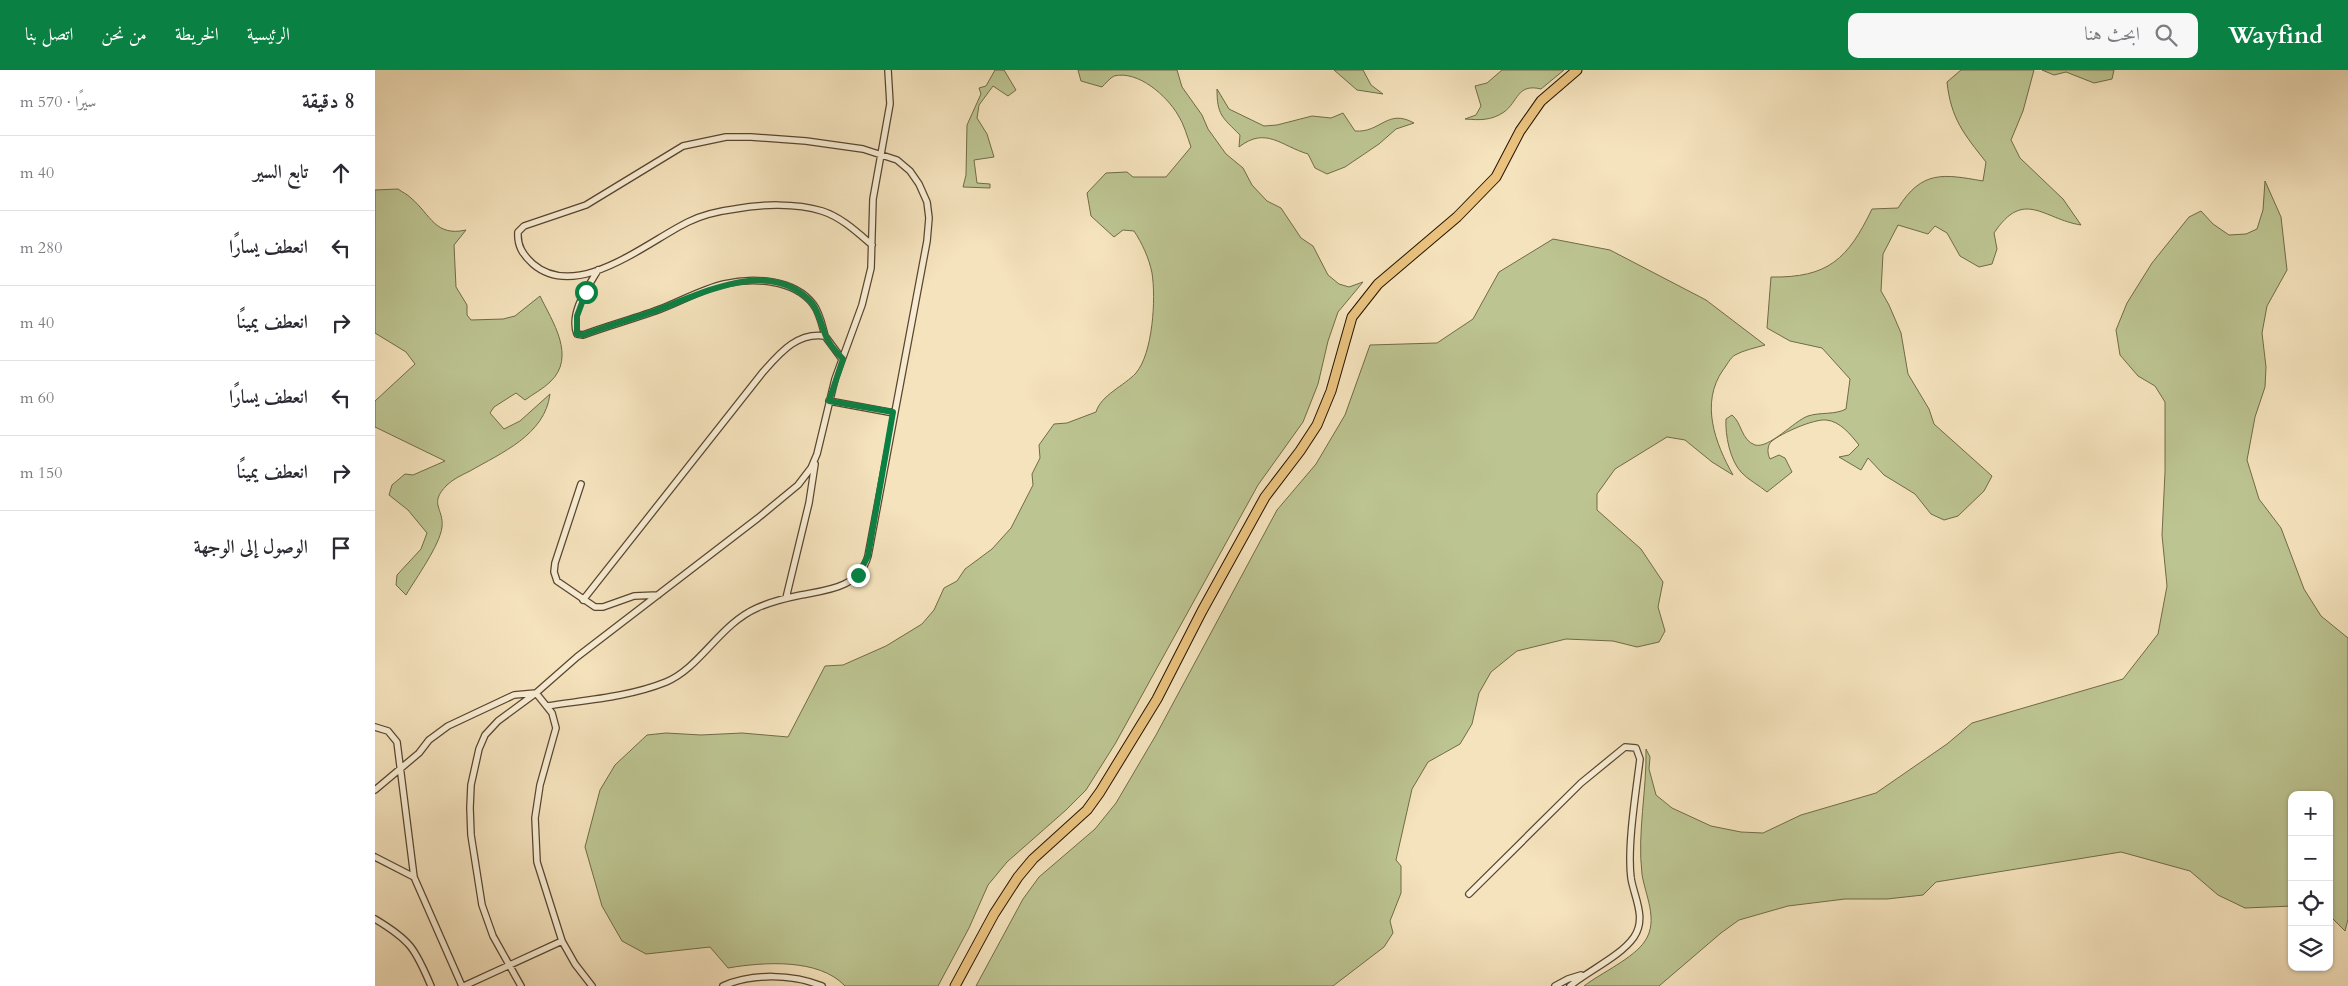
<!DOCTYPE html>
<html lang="ar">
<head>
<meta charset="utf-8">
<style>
	body { margin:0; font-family:Cardo,Amiri,serif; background:#f7f7f7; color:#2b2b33; direction:rtl }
	.controls { position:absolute; right:15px; bottom:15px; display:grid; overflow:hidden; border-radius:10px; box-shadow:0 1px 4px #0004 }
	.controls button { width:45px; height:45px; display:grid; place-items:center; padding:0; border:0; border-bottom:1px solid #e1e1e2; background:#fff; color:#2b2b33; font:25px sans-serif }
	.stop { position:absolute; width:15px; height:15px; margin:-11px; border:4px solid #0b8043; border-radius:50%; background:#fff }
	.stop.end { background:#0b8043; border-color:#fff; box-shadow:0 1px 5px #0008 }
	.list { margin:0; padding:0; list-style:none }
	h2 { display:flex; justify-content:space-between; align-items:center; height:65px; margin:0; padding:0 20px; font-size:21px }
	h2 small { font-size:16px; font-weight:400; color:#7c7c81 }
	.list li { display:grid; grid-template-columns:32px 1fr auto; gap:15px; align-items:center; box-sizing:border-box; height:75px; padding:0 20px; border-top:1px solid #e1e1e2 }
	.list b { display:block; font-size:19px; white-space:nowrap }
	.list em { font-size:16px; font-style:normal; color:#7c7c81 }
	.icon { flex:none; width:28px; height:28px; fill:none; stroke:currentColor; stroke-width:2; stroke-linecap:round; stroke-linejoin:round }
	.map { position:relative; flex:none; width:1973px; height:916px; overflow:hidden; direction:ltr }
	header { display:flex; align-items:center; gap:30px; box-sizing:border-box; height:70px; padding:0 25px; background:#0b8043; color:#fff }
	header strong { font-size:24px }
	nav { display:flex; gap:28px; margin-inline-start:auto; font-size:18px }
	.search { width:350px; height:45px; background:#f7f7f7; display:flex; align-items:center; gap:12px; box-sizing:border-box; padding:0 18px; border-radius:10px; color:#7c7c81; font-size:19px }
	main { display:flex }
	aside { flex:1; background:#fff }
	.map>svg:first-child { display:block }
	.green { fill:#bcc491; stroke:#706b48 }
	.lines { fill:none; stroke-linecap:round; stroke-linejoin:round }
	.minor-casing { stroke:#59462f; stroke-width:8 }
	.primary-casing { stroke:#251200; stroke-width:11 }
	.minor { stroke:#f8edd4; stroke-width:5.5 }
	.primary { stroke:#eac27e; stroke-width:9 }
	.route { stroke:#0b8043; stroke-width:6 }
</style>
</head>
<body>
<header>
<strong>Wayfind</strong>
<div class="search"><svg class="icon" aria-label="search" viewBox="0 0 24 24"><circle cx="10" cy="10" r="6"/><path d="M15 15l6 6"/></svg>ابحث هنا</div>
<nav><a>الرئيسية</a><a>الخريطة</a><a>من نحن</a><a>اتصل بنا</a></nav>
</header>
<main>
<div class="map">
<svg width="1973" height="916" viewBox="0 0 1973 916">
	<rect width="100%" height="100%" fill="#f5e3bd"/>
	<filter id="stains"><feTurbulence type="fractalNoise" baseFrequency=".004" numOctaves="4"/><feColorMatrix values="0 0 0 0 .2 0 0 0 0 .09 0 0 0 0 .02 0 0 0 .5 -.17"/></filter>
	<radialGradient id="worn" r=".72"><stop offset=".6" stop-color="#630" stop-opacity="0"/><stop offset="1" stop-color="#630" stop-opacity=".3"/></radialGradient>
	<!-- green -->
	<path class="green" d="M620 0H629L641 20 633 26 618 16 604 35 602 48 612 64 619 87 599 90 602 113 615 114V118L588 117 591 105 592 55 606 24 604 18 611 16Z
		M703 0H802L807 17 827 45 833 59 851 84 868 98 877 115 892 131 906 138 926 168 938 176 953 205 964 214 974 217 988 212 963 242 953 271 943 314 928 352 883 415 740 674 711 720 691 740 632 792 613 815 594 858 563 916H470C444 888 388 892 353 898L335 877 271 884 247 871 227 836 210 777 225 720 240 695 272 665 291 663 326 665 367 663 413 667 450 596 468 595 511 576 547 554 559 540 569 518 582 511 590 499 617 479 636 458 658 415 657 404 665 388 664 375 679 354 692 353 721 342C726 325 749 316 761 303 778 283 781 228 777 203 774 188 767 173 759 161L748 160 739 167 716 146 712 123 731 103 752 102 758 107H791L816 77C812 66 809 54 803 45 792 26 763 0 739 6 735 8 730 14 727 17L706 11Z
		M959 0H988L996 15 1008 24 982 20Z
		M1127 0H1189L1166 19C1142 13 1143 32 1129 42 1116 51 1104 50 1090 49L1101 45 1106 36 1100 16 1112 13Z
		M1586 0H1659L1648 41 1636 70 1645 88 1688 129 1706 155C1668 149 1649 118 1619 163L1622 179 1617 194 1604 197 1585 186 1572 163 1560 156 1553 164 1523 155 1508 184 1506 221 1514 235 1526 263 1533 304 1554 339 1559 354 1617 406 1609 421 1583 446 1569 450 1556 444 1540 424 1509 405 1493 388 1486 400 1464 387 1474 385 1484 375C1476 365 1465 351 1451 350 1438 349 1407 363 1397 371 1392 375 1392 383 1395 389L1404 385 1410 388 1417 402 1392 422C1384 415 1373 410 1366 402 1355 390 1350 365 1351 349L1357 345C1367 353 1366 370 1380 375 1394 379 1419 351 1433 346 1445 342 1460 345 1471 339L1475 309 1447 278 1415 271 1392 258 1396 207C1453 208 1473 189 1497 139L1523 138C1547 100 1568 104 1608 111L1611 92C1589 64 1576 49 1572 12Z
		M1667 0H1739L1737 9 1719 13 1691 2 1679 5Z
		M842 19 854 39 889 56 902 55 937 46 956 48 968 43 980 61C1006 63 1012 38 1039 53L1021 59 1004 74 970 97 952 104 940 98 933 84C906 76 891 56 864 77L865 65C847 47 842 45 842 19Z
		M1890 111 1906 147 1912 200 1892 236 1887 263 1891 297 1890 317 1880 347 1872 390 1884 429 1906 458 1929 519 1946 546 1973 568V849L1970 861 1954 845V725H1917V836L1870 838 1843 825 1815 801 1746 782 1561 812 1548 825 1512 829H1470L1413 836 1364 850 1346 863 1284 916H1209C1226 903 1259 888 1270 871 1284 850 1270 825 1267 804 1262 763 1272 720 1271 679L1275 687 1274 699 1281 725 1297 738 1336 756 1366 762 1388 763 1426 745 1501 723 1572 674 1597 653 1748 609 1783 564 1792 516 1787 465 1790 402V332L1780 316 1763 306 1745 285 1741 260 1752 233 1777 193 1814 147 1826 141 1838 154 1854 165 1871 164 1882 159 1888 140Z
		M23 119C27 122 32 124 36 128 56 145 60 167 91 160L79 175 81 217 92 235V245L96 250 128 249 140 246 165 226C177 251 202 287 175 312 168 319 158 324 150 330L141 323 119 337 115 343 129 359 145 351 175 324C170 365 126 383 95 401 87 405 78 409 72 415 53 434 69 438 67 457 65 475 41 508 31 525L21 515 22 505 46 479 52 463 33 440 14 425 17 415 30 404 38 405 70 391 0 357V331L40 294 31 282 0 263V120Z
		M1178 169 1235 180 1331 230 1390 275C1380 278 1369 280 1360 285 1355 288 1352 295 1348 300 1325 333 1340 373 1358 405L1337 392 1310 370 1292 367 1240 399 1222 424V440L1266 479 1288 512 1283 537 1290 561 1284 572 1262 577 1238 571 1191 569 1142 581 1116 602 1104 623 1097 654 1085 674 1053 692 1037 719 1021 790 1026 796V823L1015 851 1018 863 1009 877 958 916H601L648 829 664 807 720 759 741 733 781 665 902 440 941 394 970 345 995 275 1062 273 1098 249 1124 202Z"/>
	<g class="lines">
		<defs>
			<path id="minor" d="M223 200C213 217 194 243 202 264L208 265C235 255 262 248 288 238 308 230 328 219 349 214 377 207 419 209 438 234 445 243 447 255 450 266
				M454 331 519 343
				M206 414 180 493 179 502 182 511 220 537H228L259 526 283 525
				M411 528 434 433 440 394
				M208 530 388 302C405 283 422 262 450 266L467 289
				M172 636C211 630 254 627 291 612 325 598 345 554 382 538 395 532 411 528 426 525 452 520 484 518 493 486L552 171 554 148 552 132 544 114 535 101 522 90 488 79 431 71 376 67H351L308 76 211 135 149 156 143 162C142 176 148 185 158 194 202 232 272 172 313 152 327 145 344 141 360 139 386 134 421 133 447 141 466 147 482 162 497 175
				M0 657 13 661 22 672 39 807 87 916
				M0 720 44 683 54 670 73 656 139 625 161 623 177 643 181 658 165 715 160 748 162 792 187 871 200 894 217 916
				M0 787 39 807
				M1094 824 1206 713 1250 677 1261 678 1265 689C1261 722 1252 776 1256 808 1259 827 1272 848 1259 867 1246 886 1213 901 1195 916
				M0 849C35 870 40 878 56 916
				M89 916 187 871
				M146 916 118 866 107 835 96 765 95 738 96 715 104 679 110 665 123 651 161 623 202 587 383 448 423 415 436 398 442 384 460 309 487 235 496 198 498 129 515 34 513 0
				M348 916C377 903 418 904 447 916
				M1180 916 1193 909 1206 905"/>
			<path id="primary" d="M580 916 619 844 643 807 658 789 712 740 725 722 782 629 827 541 890 427 925 381 942 355 956 321 977 247 1003 214 1082 147 1121 107 1145 61 1166 31 1202 0"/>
		</defs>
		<!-- minor casing -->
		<use href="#minor" class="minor-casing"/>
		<!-- primary casing -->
		<use href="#primary" class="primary-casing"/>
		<!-- minor -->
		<use href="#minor" class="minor"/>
		<!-- primary -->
		<use href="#primary" class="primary"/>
	</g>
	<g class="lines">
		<!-- route -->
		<path class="route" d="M211 222 202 246V264L208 265C232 256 257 249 280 241 326 224 396 186 437 233 444 242 446 254 450 264 453 273 461 282 468 289L454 331 518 342 493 486 483 505"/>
	</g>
	<rect width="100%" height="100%" filter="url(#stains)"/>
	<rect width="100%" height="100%" fill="url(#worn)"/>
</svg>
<div class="controls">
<button>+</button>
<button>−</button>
<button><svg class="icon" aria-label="locate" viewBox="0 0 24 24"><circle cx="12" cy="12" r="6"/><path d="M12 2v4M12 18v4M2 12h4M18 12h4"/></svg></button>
<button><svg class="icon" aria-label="layers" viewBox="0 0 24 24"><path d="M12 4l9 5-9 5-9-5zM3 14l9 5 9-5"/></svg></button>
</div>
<div class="stop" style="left:211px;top:222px"></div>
<div class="stop end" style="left:483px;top:505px"></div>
</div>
<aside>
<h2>8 دقيقة<small>سيرًا · 570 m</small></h2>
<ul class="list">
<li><svg class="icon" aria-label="ahead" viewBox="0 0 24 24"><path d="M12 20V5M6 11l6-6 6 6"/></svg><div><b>تابع السير</b></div><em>40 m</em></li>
<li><svg class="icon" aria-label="left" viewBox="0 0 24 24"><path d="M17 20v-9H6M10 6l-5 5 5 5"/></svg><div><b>انعطف يسارًا</b></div><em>280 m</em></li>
<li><svg class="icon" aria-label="right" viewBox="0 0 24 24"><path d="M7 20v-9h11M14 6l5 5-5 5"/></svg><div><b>انعطف يمينًا</b></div><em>40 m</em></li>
<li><svg class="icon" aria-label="left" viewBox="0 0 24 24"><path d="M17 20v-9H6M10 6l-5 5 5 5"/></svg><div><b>انعطف يسارًا</b></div><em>60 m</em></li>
<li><svg class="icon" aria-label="right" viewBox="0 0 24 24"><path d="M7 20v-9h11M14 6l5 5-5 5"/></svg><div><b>انعطف يمينًا</b></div><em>150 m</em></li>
<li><svg class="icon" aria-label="arrive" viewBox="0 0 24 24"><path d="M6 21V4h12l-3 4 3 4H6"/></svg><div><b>الوصول إلى الوجهة</b></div></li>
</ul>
</aside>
</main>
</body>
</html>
